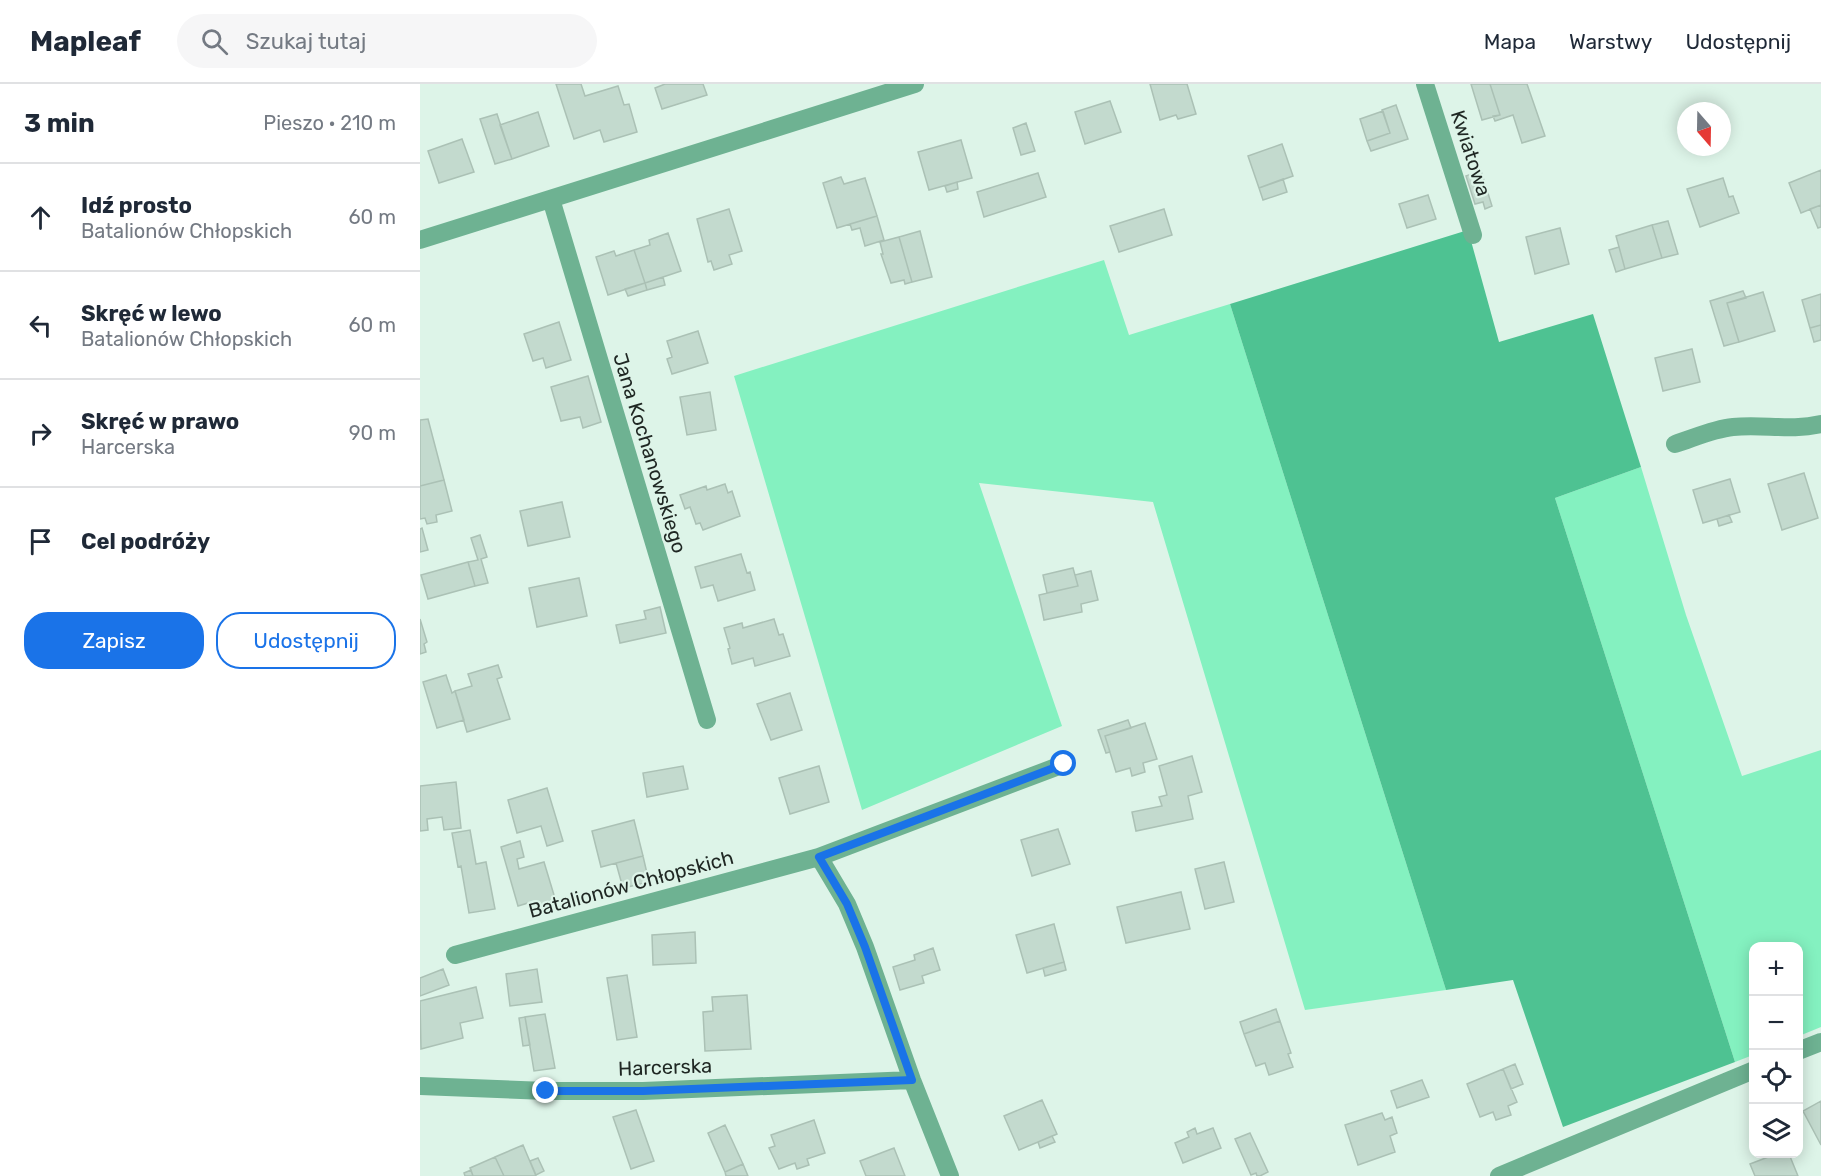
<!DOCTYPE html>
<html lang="pl">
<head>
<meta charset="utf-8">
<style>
	body { margin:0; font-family:Rubik,sans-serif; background:#f6f6f7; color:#1f2937 }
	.controls { position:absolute; right:18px; bottom:18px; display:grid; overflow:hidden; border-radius:12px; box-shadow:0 3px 15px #0003 }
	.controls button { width:54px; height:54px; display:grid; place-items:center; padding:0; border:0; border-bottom:2px solid #e0e1e3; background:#fff; color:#1f2937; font:30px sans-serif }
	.compass { position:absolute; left:1257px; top:18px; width:54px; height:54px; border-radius:50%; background:#fff; box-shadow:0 3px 15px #0003; rotate:160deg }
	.stop { position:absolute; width:18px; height:18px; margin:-14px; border:4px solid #1a73e8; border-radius:50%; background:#fff }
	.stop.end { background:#1a73e8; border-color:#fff; box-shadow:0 2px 6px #0008 }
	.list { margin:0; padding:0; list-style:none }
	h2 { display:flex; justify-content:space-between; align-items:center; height:78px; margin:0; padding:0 24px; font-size:26px }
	h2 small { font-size:20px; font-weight:400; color:#747a83 }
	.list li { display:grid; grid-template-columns:39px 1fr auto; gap:18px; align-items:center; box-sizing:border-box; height:108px; padding:0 24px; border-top:2px solid #e0e1e3 }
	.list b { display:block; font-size:22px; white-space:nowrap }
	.list p { margin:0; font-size:20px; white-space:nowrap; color:#747a83 }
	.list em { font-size:20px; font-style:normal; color:#747a83 }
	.actions { display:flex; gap:12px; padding:18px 24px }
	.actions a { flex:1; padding:14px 0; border:2px solid #1a73e8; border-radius:24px; text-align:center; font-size:21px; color:#1a73e8 }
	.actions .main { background:#1a73e8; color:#fff }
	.icon { flex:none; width:33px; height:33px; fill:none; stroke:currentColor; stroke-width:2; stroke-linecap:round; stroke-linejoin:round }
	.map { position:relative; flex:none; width:1401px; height:1092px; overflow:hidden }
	header { display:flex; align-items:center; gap:36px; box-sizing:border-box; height:84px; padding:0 30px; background:#fff; border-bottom:2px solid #e0e1e3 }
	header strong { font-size:28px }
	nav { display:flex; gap:33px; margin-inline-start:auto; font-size:21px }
	.search { width:420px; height:54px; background:#f6f6f7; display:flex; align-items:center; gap:15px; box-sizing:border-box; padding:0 21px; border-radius:33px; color:#747a83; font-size:22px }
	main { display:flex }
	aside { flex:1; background:#fff }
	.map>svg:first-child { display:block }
	.green { fill:#84f1c0 }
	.forest { fill:#4ec292 }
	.building { fill:#c3dace; stroke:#abc1b5; stroke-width:1.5 }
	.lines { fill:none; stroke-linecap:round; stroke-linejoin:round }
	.minor { stroke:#6eb292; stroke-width:18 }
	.route { stroke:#1a73e8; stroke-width:8 }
	.labels { text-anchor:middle; stroke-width:4.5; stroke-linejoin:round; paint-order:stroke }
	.street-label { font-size:20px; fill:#1f2723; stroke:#ddf4e8 }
</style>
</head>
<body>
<header>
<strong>Mapleaf</strong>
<div class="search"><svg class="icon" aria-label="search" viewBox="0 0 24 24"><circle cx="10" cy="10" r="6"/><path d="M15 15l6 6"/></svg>Szukaj tutaj</div>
<nav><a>Mapa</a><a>Warstwy</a><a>Udostępnij</a></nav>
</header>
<main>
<aside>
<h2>3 min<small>Pieszo · 210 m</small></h2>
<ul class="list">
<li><svg class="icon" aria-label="ahead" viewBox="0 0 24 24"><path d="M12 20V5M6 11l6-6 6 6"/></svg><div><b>Idź prosto</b><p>Batalionów Chłopskich</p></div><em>60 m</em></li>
<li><svg class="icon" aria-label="left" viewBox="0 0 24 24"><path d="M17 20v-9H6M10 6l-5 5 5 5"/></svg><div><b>Skręć w lewo</b><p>Batalionów Chłopskich</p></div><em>60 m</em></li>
<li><svg class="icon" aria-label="right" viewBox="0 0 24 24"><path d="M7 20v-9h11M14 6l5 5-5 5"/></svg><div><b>Skręć w prawo</b><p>Harcerska</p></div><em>90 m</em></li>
<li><svg class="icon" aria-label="arrive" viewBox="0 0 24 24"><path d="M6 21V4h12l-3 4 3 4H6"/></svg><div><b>Cel podróży</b></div></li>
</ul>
<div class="actions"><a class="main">Zapisz</a><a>Udostępnij</a></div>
</aside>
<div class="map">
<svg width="1401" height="1092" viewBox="0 0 1401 1092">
	<rect width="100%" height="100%" fill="#ddf4e8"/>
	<!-- green -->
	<path class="green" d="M684 176 709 251 810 220 1026 906 885 926 733 418 559 399 642 642 442 726 314 292Z
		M1221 383 1266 531 1322 692 1401 666V943L1379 952 1378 862H1334L1333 971 1315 978 1135 414Z"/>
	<!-- forest -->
	<path class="forest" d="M1048 146 1079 258 1173 230 1221 383 1135 414 1315 978 1143 1043 1093 896 1026 906 810 220Z"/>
	<!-- building -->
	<path class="building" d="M136 0H161L165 12 198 2 204 21 209 20 217 48 184 58 180 46 154 55Z
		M283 0 287 11 242 25 235 4 245 0Z
		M730 0H767L776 30 758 35 756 31 740 36Z
		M1051 0H1070L1080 31 1062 36Z
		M1070 0H1107L1125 52 1102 59 1093 31 1075 37 1073 32 1080 31Z
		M690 17 701 48 665 60 655 28Z
		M976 21 988 55 951 67 947 57 970 49 962 26Z
		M963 27 970 49 947 57 940 35Z
		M118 28 129 62 92 75 80 41Z
		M77 30 92 75 75 80 60 35Z
		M606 39 615 67 601 71 593 44Z
		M42 55 54 88 19 99 8 67Z
		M541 56 552 94 509 106 498 68Z
		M862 60 873 92 839 104 828 72Z
		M1401 86V121L1381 129 1369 99Z
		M1061 87 1072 122 1065 125 1063 118 1055 120 1046 92Z
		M618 89 626 113 564 133 557 108Z
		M421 93 424 100 445 94 457 132 417 144 403 99Z
		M1303 94 1309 113 1313 112 1319 129 1280 143 1267 105Z
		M863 95 867 108 843 116 839 104Z
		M537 98 538 105 527 108 525 102Z
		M1008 111 1016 135 987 144 979 120Z
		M1401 121V143L1398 144 1390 125Z
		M309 125 322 167 309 171 312 180 294 186 291 177 288 178 277 135Z
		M744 125 752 151 699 168 690 142Z
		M457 132 464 156 445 162 440 144 432 146 430 140Z
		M1248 137 1258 170 1242 174 1232 141Z
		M1232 141 1242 174 1205 185 1196 152Z
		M1140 144 1149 180 1115 190 1106 153Z
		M500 147 512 193 492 198 479 153Z
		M248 149 261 187 225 199 214 166 230 161 229 156Z
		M479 153 492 198 485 200 484 196 471 199 461 170H463L460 158Z
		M1199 163 1205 185 1196 188 1189 166Z
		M214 166 225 199 188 211 176 173 194 167 196 172Z
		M243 193 245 201 227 206 225 199Z
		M225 199 227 206 208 212 205 205Z
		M1323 207 1326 214 1307 219 1319 258 1304 262 1290 217Z
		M1343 208 1355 247 1319 258 1307 219Z
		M1401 210V241L1390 244 1382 216Z
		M139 238 151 276 126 284 123 274 113 277 104 250Z
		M1401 241V256L1394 258 1390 244Z
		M278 247 288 279 252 290 247 275 252 273 247 257Z
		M1272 265 1280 298 1243 307 1235 274Z
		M168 292 181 338 163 344 160 333 141 337 131 303Z
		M290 308 296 346 267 351 260 313Z
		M8 335 24 396 0 402V336Z
		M1384 389 1398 434 1362 446 1348 400Z
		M1310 395 1320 428 1283 439 1273 406Z
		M24 396 32 427 16 431 17 438 7 440 5 434 0 435V402Z
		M305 400 308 409 312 407 320 432 283 446 280 439 276 440 270 423 265 425 260 411 286 402 287 406Z
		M142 418 150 453 108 462 100 427Z
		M1309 431 1312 438 1299 442 1297 435Z
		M2 444 8 466 0 468V445Z
		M60 451 67 473 61 475 68 499 55 502 48 478 58 476 51 454Z
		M321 470 327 489 330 488 335 506 298 517 293 501 281 504 275 483Z
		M48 478 55 502 8 515 1 491Z
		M653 484 658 502 627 509 623 491Z
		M671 487 678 516 661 520 662 528 624 536 619 511 658 502 655 491Z
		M159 494 167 532 117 543 109 504Z
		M240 523 246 549 200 559 196 541 226 535 224 527Z
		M0 535 7 558 4 560 6 568 0 570Z
		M354 535 359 551 363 550 370 572 335 582 333 574 312 580 308 565 310 564 304 544 322 539 323 544Z
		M78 581 82 593 77 595 90 635 47 648 35 607 52 602 48 590Z
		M26 591 32 609 35 607 44 636 17 644 3 598Z
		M370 609 382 646 351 656 337 620Z
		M708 636 711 644 685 652 690 668 686 669 678 646Z
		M725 639 737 675 723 679 725 688 712 692 710 684 696 688 685 652Z
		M772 672 782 708 768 712 773 735 716 747 712 728 742 722 739 713 747 711 739 682Z
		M263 682 268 705 227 713 223 689Z
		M399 682 409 718 370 730 359 694Z
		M36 698 41 744 24 746 22 733 7 735 8 746 0 747V702Z
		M127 704 143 757 127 762 121 742 97 749 88 716Z
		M214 736 223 772 181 783 172 747Z
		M638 745 650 780 612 792 601 756Z
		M50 746 56 780 66 778 75 825 49 829 41 782 38 783 32 749Z
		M100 757 104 773 97 775 99 785 124 778 137 821 110 828 108 819 98 822 81 763Z
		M223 772 229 798 203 804 196 779Z
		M804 778 814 818 785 825 775 785Z
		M761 808 770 845 706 859 697 823Z
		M634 840 644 878 607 889 596 851Z
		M275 848 276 879 233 881 232 851Z
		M513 864 520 886 502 892 504 899 480 906 473 883 495 876 494 871Z
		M644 878 646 886 625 892 623 884Z
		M23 885 29 901 0 912V894Z
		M117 885 122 918 90 922 86 890Z
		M207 891 217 953 197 956 187 894Z
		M56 903 63 934 40 939 43 954 1 965 0 917Z
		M327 911 331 965 285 967 283 928 293 927 292 913Z
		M856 925 860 937 824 950 820 938Z
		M125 930 135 984 114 987 105 933Z
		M105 933 110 961 103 962 99 934Z
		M860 937 871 969 868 970 873 983 849 991 845 979 836 982 824 950Z
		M1095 980 1103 1000 1091 1005 1083 985Z
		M1083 985 1097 1018 1088 1022 1091 1031 1076 1036 1073 1028 1060 1033 1047 1000Z
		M1002 996 1009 1013 977 1024 971 1007Z
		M622 1016 637 1050 599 1066 584 1032Z
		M1401 1017V1061L1383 1027Z
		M216 1026 234 1077 211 1085 193 1033Z
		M962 1029 965 1036 972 1033 977 1049 970 1052 975 1068 938 1081 925 1041Z
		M394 1036 405 1069 387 1075 389 1081 377 1085 375 1079 359 1085 349 1064 355 1062 351 1051Z
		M305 1041 323 1080 305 1088 288 1049Z
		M775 1044 777 1050 793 1044 801 1064 763 1079 755 1059 769 1053 767 1048Z
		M830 1049 848 1088 840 1092H837L836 1089 831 1091 815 1055Z
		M632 1052 635 1058 620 1064 618 1058Z
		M103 1061 116 1092H84L75 1073Z
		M474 1064 485 1092H446L440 1077Z
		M1356 1070H1369L1378 1092H1335L1330 1080Z
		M75 1073 84 1092H53L50 1084Z
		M118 1074 124 1087 116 1091 110 1077Z
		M323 1080 328 1092H306L305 1088Z
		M51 1086 53 1092H45L44 1089Z"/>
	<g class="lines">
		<!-- minor -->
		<path class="minor" d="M1005 0 1053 151
			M131 115 287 636
			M0 156 495 0
			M1255 360C1274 354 1293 345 1313 343 1343 340 1371 347 1401 340
			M399 773 427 820 445 863 492 996 530 1092
			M35 871 399 773 644 680
			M1378 967 1401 958
			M0 1002 126 1007H223L492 996
			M1079 1092 1334 986"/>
	</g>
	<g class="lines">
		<!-- route -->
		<path class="route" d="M126 1007H223L492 996 445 863 427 820 399 773 644 680"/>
	</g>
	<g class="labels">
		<!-- street labels -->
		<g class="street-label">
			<text transform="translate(1051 69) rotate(72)" y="7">Kwiatowa</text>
			<text transform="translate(230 369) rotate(73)" y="7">Jana Kochanowskiego</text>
			<text transform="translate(211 800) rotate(-15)" y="7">Batalionów Chłopskich</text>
			<text transform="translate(245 983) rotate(-2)" y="7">Harcerska</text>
		</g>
	</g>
</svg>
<div class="controls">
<button>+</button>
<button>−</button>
<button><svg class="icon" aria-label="locate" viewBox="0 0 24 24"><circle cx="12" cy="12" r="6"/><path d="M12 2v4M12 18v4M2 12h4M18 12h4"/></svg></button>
<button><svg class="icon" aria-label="layers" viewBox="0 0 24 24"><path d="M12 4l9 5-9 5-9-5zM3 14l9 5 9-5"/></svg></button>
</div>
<svg class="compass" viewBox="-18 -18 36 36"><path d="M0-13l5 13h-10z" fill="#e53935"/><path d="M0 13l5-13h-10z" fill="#747a83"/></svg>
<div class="stop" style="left:644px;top:680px"></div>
<div class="stop end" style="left:126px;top:1007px"></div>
</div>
</main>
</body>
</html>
